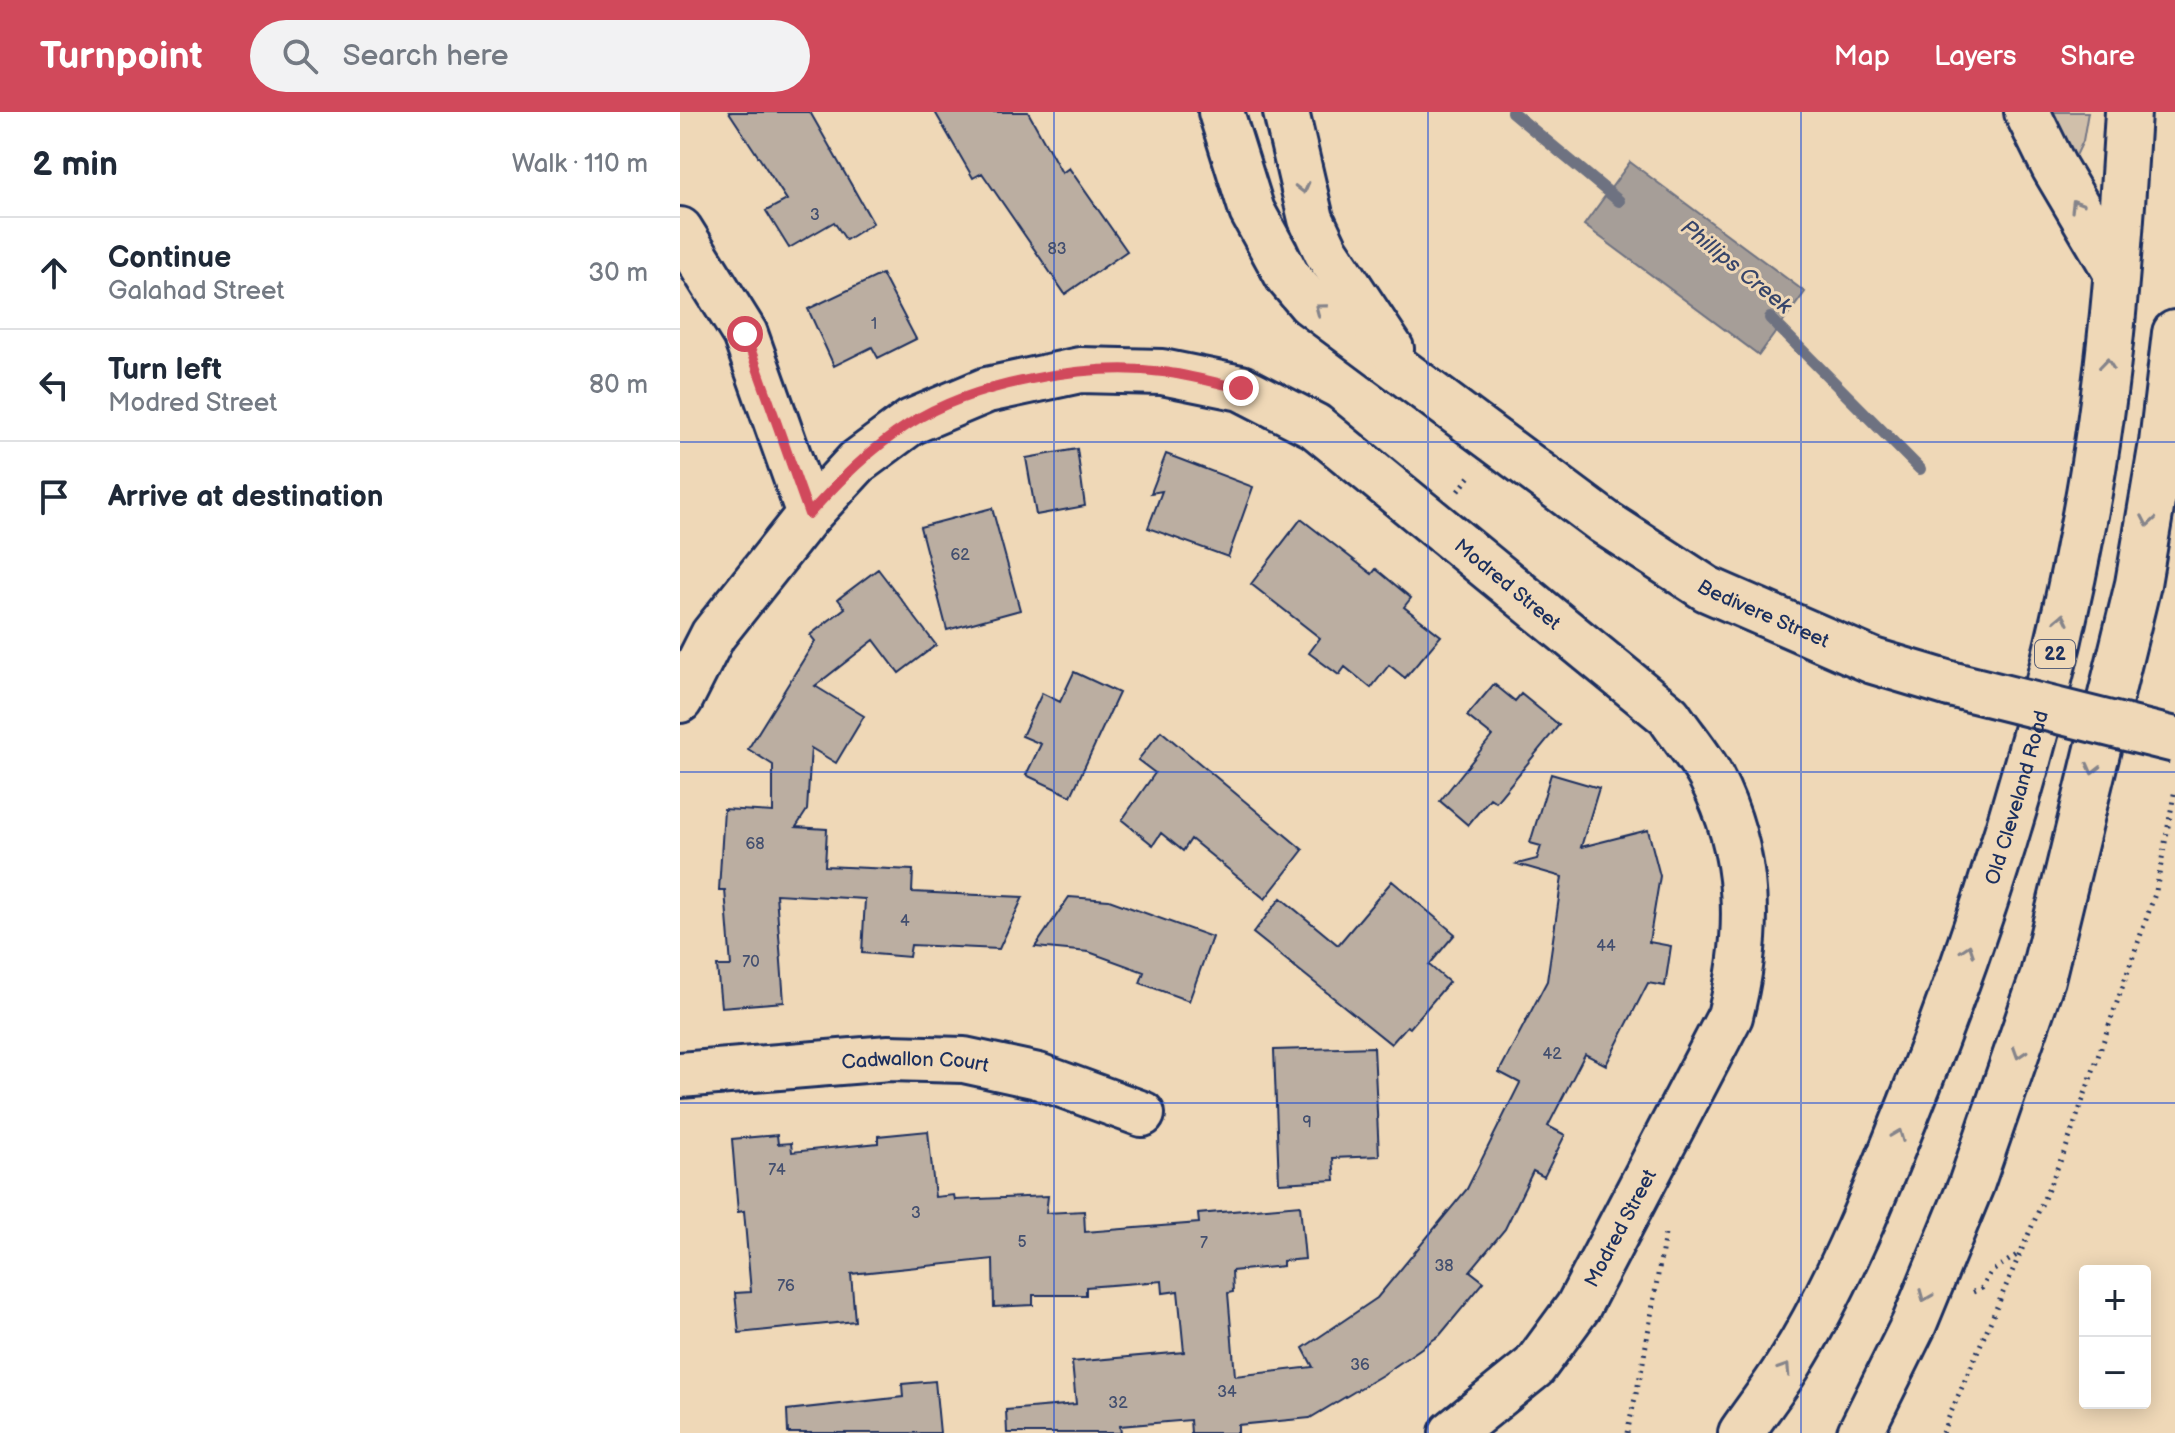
<!DOCTYPE html>
<html lang="en">
<head>
<meta charset="utf-8">
<style>
	body { margin:0; font-family:"Balsamiq Sans",sans-serif; background:#f2f2f3; color:#1f2937 }
	.controls { position:absolute; right:24px; bottom:24px; display:grid; overflow:hidden; border-radius:8px; box-shadow:0 4px 20px #0003 }
	.controls button { width:72px; height:72px; display:grid; place-items:center; padding:0; border:0; border-bottom:2px solid #e0e1e3; background:#fff; color:#1f2937; font:40px sans-serif }
	.stop { position:absolute; width:24px; height:24px; margin:-18px; border:6px solid #d1495b; border-radius:50%; background:#fff }
	.stop.end { background:#d1495b; border-color:#fff; box-shadow:0 2px 8px #0008 }
	.list { margin:0; padding:0; list-style:none }
	h2 { display:flex; justify-content:space-between; align-items:center; height:104px; margin:0; padding:0 32px; font-size:34px }
	h2 small { font-size:26px; font-weight:400; color:#747a83 }
	.list li { display:grid; grid-template-columns:52px 1fr auto; gap:24px; align-items:center; box-sizing:border-box; height:112px; padding:0 32px; border-top:2px solid #e0e1e3 }
	.list b { display:block; font-size:30px; white-space:nowrap }
	.list p { margin:0; font-size:26px; white-space:nowrap; color:#747a83 }
	.list em { font-size:26px; font-style:normal; color:#747a83 }
	.icon { flex:none; width:44px; height:44px; fill:none; stroke:currentColor; stroke-width:2; stroke-linecap:round; stroke-linejoin:round }
	.map { position:relative; flex:none; width:1495px; height:1321px; overflow:hidden }
	header { display:flex; align-items:center; gap:48px; box-sizing:border-box; height:112px; padding:0 40px; background:#d1495b; color:#fff }
	header strong { font-size:38px }
	nav { display:flex; gap:44px; margin-inline-start:auto; font-size:28px }
	.search { width:560px; height:72px; background:#f2f2f3; display:flex; align-items:center; gap:20px; box-sizing:border-box; padding:0 28px; border-radius:44px; color:#747a83; font-size:30px }
	main { display:flex }
	aside { flex:1; background:#fff }
	.map>svg:first-child { display:block }
	.green { fill:#d0bfaa; stroke:#767784; stroke-width:2 }
	.water { fill:#a69e98; stroke:#6e7281; stroke-width:2 }
	.lines { fill:none; stroke-linecap:round; stroke-linejoin:round }
	.stream { stroke:#6e7281; stroke-width:12 }
	.building { fill:#bbaea1; stroke:#1b2f5e; stroke-width:2 }
	.minor-casing { stroke:#1b2f5e; stroke-width:50 }
	.highway-casing { stroke:#1b2f5e; stroke-width:50 }
	.path { stroke:#1b2f5e; stroke-width:5; stroke-dasharray:2 6; stroke-linecap:butt }
	.minor { stroke:#efd8b7; stroke-width:44 }
	.highway { stroke:#efd8b7; stroke-width:44 }
	.minor-bridge-casing { stroke:#1b2f5e; stroke-width:50; stroke-linecap:butt }
	.minor-bridge { stroke:#efd8b7; stroke-width:44 }
	.oneway { stroke:#85848a }
	.route { stroke:#d1495b; stroke-width:10 }
	.grid { fill:none; stroke:#1d4ed8; stroke-width:2; stroke-opacity:0.55 }
	.labels { text-anchor:middle; stroke-width:6; stroke-linejoin:round; paint-order:stroke }
	.number-label { font-size:16px; fill:#434f6f }
	.shield { fill:#efd8b7; stroke:#5b6279; stroke-width:2 }
	.shield-label { font-size:18px; font-weight:bold; fill:#1b2f5e }
	.street-label { font-size:20px; fill:#1b2f5e; stroke:#efd8b7 }
	.water-label { font-size:22px; font-style:italic; fill:#37456a; stroke:#efd8b7 }
</style>
</head>
<body>
<header>
<strong>Turnpoint</strong>
<div class="search"><svg class="icon" aria-label="search" viewBox="0 0 24 24"><circle cx="10" cy="10" r="6"/><path d="M15 15l6 6"/></svg>Search here</div>
<nav><a>Map</a><a>Layers</a><a>Share</a></nav>
</header>
<main>
<aside>
<h2>2 min<small>Walk · 110 m</small></h2>
<ul class="list">
<li><svg class="icon" aria-label="ahead" viewBox="0 0 24 24"><path d="M12 20V5M6 11l6-6 6 6"/></svg><div><b>Continue</b><p>Galahad Street</p></div><em>30 m</em></li>
<li><svg class="icon" aria-label="left" viewBox="0 0 24 24"><path d="M17 20v-9H6M10 6l-5 5 5 5"/></svg><div><b>Turn left</b><p>Modred Street</p></div><em>80 m</em></li>
<li><svg class="icon" aria-label="arrive" viewBox="0 0 24 24"><path d="M6 21V4h12l-3 4 3 4H6"/></svg><div><b>Arrive at destination</b></div></li>
</ul>
</aside>
<div class="map">
<svg width="1495" height="1321" viewBox="0 0 1495 1321">
	<rect width="100%" height="100%" fill="#efd8b7"/>
	<filter id="ink" filterUnits="userSpaceOnUse"><feTurbulence type="fractalNoise" baseFrequency=".0125" numOctaves="2"/><feDisplacementMap in="SourceGraphic" scale="16" xChannelSelector="R" yChannelSelector="G"/><feConvolveMatrix kernelMatrix="1 2 1 2 8 2 1 2 1" color-interpolation-filters="sRGB"/></filter>
	<g filter="url(#ink)">
		<!-- green -->
		<path class="green" d="M1367 0H1408L1403 29 1394 48Z"/>
		<!-- water -->
		<path class="water" d="M950 50 1125 180 1079 243 904 113Z"/>
		<g class="lines">
			<!-- stream -->
			<path class="stream" d="M832 0 939 89
				M1090 206 1240 357"/>
		</g>
		<!-- building -->
		<path class="building" d="M49 0H130L193 111 166 128 154 110 109 136 86 99 107 88Z
			M255 0H348L382 61 389 56 447 139 385 182 302 61 293 66Z
			M202 162 236 227 198 246 192 235 154 254 128 197Z
			M397 337 405 394 356 403 346 346Z
			M486 342 573 375 548 445 468 416 482 379 471 381Z
			M312 396 340 498 267 518 240 415Z
			M621 407 692 462 696 457 731 486 724 495 761 524 725 566 709 553 691 576 665 555 659 563 629 541 640 526 571 472Z
			M198 457 256 533 219 561 194 528 135 574 184 604 156 651 131 636 127 698 116 715 147 717 145 754 233 758 232 780 343 785 319 837 231 833 229 845 182 841 185 787 96 782 104 890 41 895 37 854H51L45 778H39L44 697 93 700V653L68 637 135 529 130 523 165 496 158 487Z
			M394 560 439 581 391 684 346 663 361 632 342 624 362 581 380 590Z
			M814 572 835 589 841 582 879 613 816 690 810 686 788 713 760 689 812 624 787 604Z
			M481 619 623 738 585 787 511 727 503 739 481 721 473 733 442 708 475 661 458 648Z
			M871 662 919 676 901 735 968 718 980 764 969 830 991 834 985 874 968 871 926 953 905 942 868 1014 885 1023 864 1065 853 1059 825 1117 790 1159 804 1170 760 1223 704 1262 630 1306 558 1313V1321H511L510 1308 440 1314 441 1321H327L326 1298 396 1292 392 1250 504 1240 498 1179 483 1181 482 1169 406 1175V1183H353V1193L314 1195 313 1147 171 1162 175 1209 59 1221 55 1181 71 1180 64 1099 58 1100 52 1027 97 1023 98 1032 111 1031 112 1040 198 1031V1024L248 1019 255 1085 274 1083 275 1088 368 1084 366 1101 404 1099 405 1120 519 1111 518 1102 620 1093 625 1147 603 1149V1154L552 1159 553 1180 548 1181 555 1264 633 1255 623 1236 697 1186 787 1077 840 971 819 960 867 869 882 765 837 752 857 747 861 734 850 731Z
			M712 769 775 822 749 853 769 870 730 916 727 914 711 932 573 821 601 786 658 833Z
			M389 785 429 788 532 825 509 889 460 871 464 860 409 840 355 835Z
			M694 935 699 1044 653 1046 655 1068 599 1071 594 938Z
			M255 1269 260 1321H108L107 1298 223 1285 222 1272Z"/>
		<g class="lines">
			<defs>
				<g id="minor">
					<path id="s1" d="M541 0 572 99 608 165 630 191 924 410 1027 477 1193 549 1270 572"/>
					<path d="M606 0 631 107 646 139 711 237"/>
					<path d="M0 118 65 222 129 402"/>
					<path id="s2" d="M0 588 33 523 129 402 177 350 231 310 307 278 400 258 482 260 561 276 635 314 989 604C1002 624 1020 644 1031 665 1071 742 1071 822 1050 904L898 1195 854 1255 772 1321"/>
					<path id="s3" d="M0 963 209 946 284 948 358 964 462 1002"/>
				</g>
				<g id="highway">
					<path d="M1347 0 1374 55 1436 160"/>
					<path id="s4" d="M1061 1321C1077 1298 1094 1276 1109 1252 1161 1169 1202 1064 1238 973 1311 790 1369 597 1405 403 1430 271 1440 135 1448 0"/>
					<path d="M1180 1321 1234 1212 1291 1073 1362 867 1458 472 1482 331 1495 221"/>
				</g>
			</defs>
			<!-- minor casing -->
			<use href="#minor" class="minor-casing"/>
			<!-- highway casing -->
			<use href="#highway" class="highway-casing"/>
			<!-- path -->
			<path class="path" d="M778 379 792 362
				M1293 1180 1302 1176 1311 1160 1340 1141
				M947 1321 962 1256 985 1122
				M1262 1321 1386 1036 1476 779 1495 677"/>
			<!-- minor -->
			<use href="#minor" class="minor"/>
			<!-- highway -->
			<use href="#highway" class="highway"/>
			<defs>
				<path id="minor-bridge" d="M1270 572 1495 628"/>
			</defs>
			<!-- minor-bridge casing -->
			<use href="#minor-bridge" class="minor-bridge-casing"/>
			<!-- minor-bridge -->
			<use href="#minor-bridge" class="minor-bridge"/>
		</g>
		<!-- one-way arrows -->
		<defs><path id="oneway-chevron" d="M-2-3.5L2.5 0L-2 3.5" fill="none" stroke-width="1.6" stroke-linecap="round" stroke-linejoin="round" transform="scale(2)"/></defs>
		<g class="oneway">
			<use href="#oneway-chevron" transform="translate(623 76) rotate(76)"/>
			<use href="#oneway-chevron" transform="translate(1396 93) rotate(-121)"/>
			<use href="#oneway-chevron" transform="translate(640 197) rotate(-143)"/>
			<use href="#oneway-chevron" transform="translate(1427 252) rotate(-84)"/>
			<use href="#oneway-chevron" transform="translate(1468 409) rotate(100)"/>
			<use href="#oneway-chevron" transform="translate(1382 507) rotate(-78)"/>
			<use href="#oneway-chevron" transform="translate(1413 657) rotate(104)"/>
			<use href="#oneway-chevron" transform="translate(1288 838) rotate(-71)"/>
			<use href="#oneway-chevron" transform="translate(1339 941) rotate(108)"/>
			<use href="#oneway-chevron" transform="translate(1218 1023) rotate(-68)"/>
			<use href="#oneway-chevron" transform="translate(1245 1184) rotate(112)"/>
			<use href="#oneway-chevron" transform="translate(1105 1257) rotate(-57)"/>
		</g>
	</g>
	<g class="lines" filter="url(#ink)">
		<!-- route -->
		<path class="route" d="M65 222 129 402C160 368 190 337 229 312 293 271 409 250 483 260 509 263 536 271 561 276"/>
	</g>
	<!-- grid -->
	<path class="grid" d="M374 0V1321M748 0V1321M1121 0V1321M0 330H1495M0 660H1495M0 991H1495"/>
	<g class="labels">
		<!-- number labels -->
		<g class="number-label">
			<text x="135" y="108">3</text>
			<text x="377" y="142">83</text>
			<text x="194" y="217">1</text>
			<text x="280" y="448">62</text>
			<text x="75" y="737">68</text>
			<text x="225" y="814">4</text>
			<text x="926" y="839">44</text>
			<text x="71" y="855">70</text>
			<text x="872" y="947">42</text>
			<text x="627" y="1015">9</text>
			<text x="97" y="1063">74</text>
			<text x="236" y="1106">3</text>
			<text x="342" y="1135">5</text>
			<text x="524" y="1136">7</text>
			<text x="764" y="1159">38</text>
			<text x="106" y="1179">76</text>
			<text x="680" y="1258">36</text>
			<text x="547" y="1285">34</text>
			<text x="438" y="1296">32</text>
		</g>
		<!-- shield labels -->
		<rect class="shield" x="1355" y="528" width="40" height="28" rx="6"/>
		<g class="shield-label">
			<text x="1375" y="548">22</text>
		</g>
		<!-- street labels -->
		<g class="street-label">
			<text dy="7" stroke="none"><textPath href="#s2" startOffset="1038">Modred Street</textPath></text>
			<text dy="7" stroke="none"><textPath href="#s1" startOffset="764">Bedivere Street</textPath></text>
			<text dy="7" stroke="none"><textPath href="#s4" startOffset="696">Old Cleveland Road</textPath></text>
			<text dy="7" stroke="none"><textPath href="#s3" startOffset="236">Cadwallon Court</textPath></text>
			<text transform="translate(940 1116) rotate(-62)" y="7">Modred Street</text>
		</g>
		<!-- water labels -->
		<g class="water-label">
			<text transform="translate(1057 154) rotate(39)" y="8">Phillips Creek</text>
		</g>
	</g>
</svg>
<div class="controls">
<button>+</button>
<button>−</button>
</div>
<div class="stop" style="left:65px;top:222px"></div>
<div class="stop end" style="left:561px;top:276px"></div>
</div>
</main>
</body>
</html>
